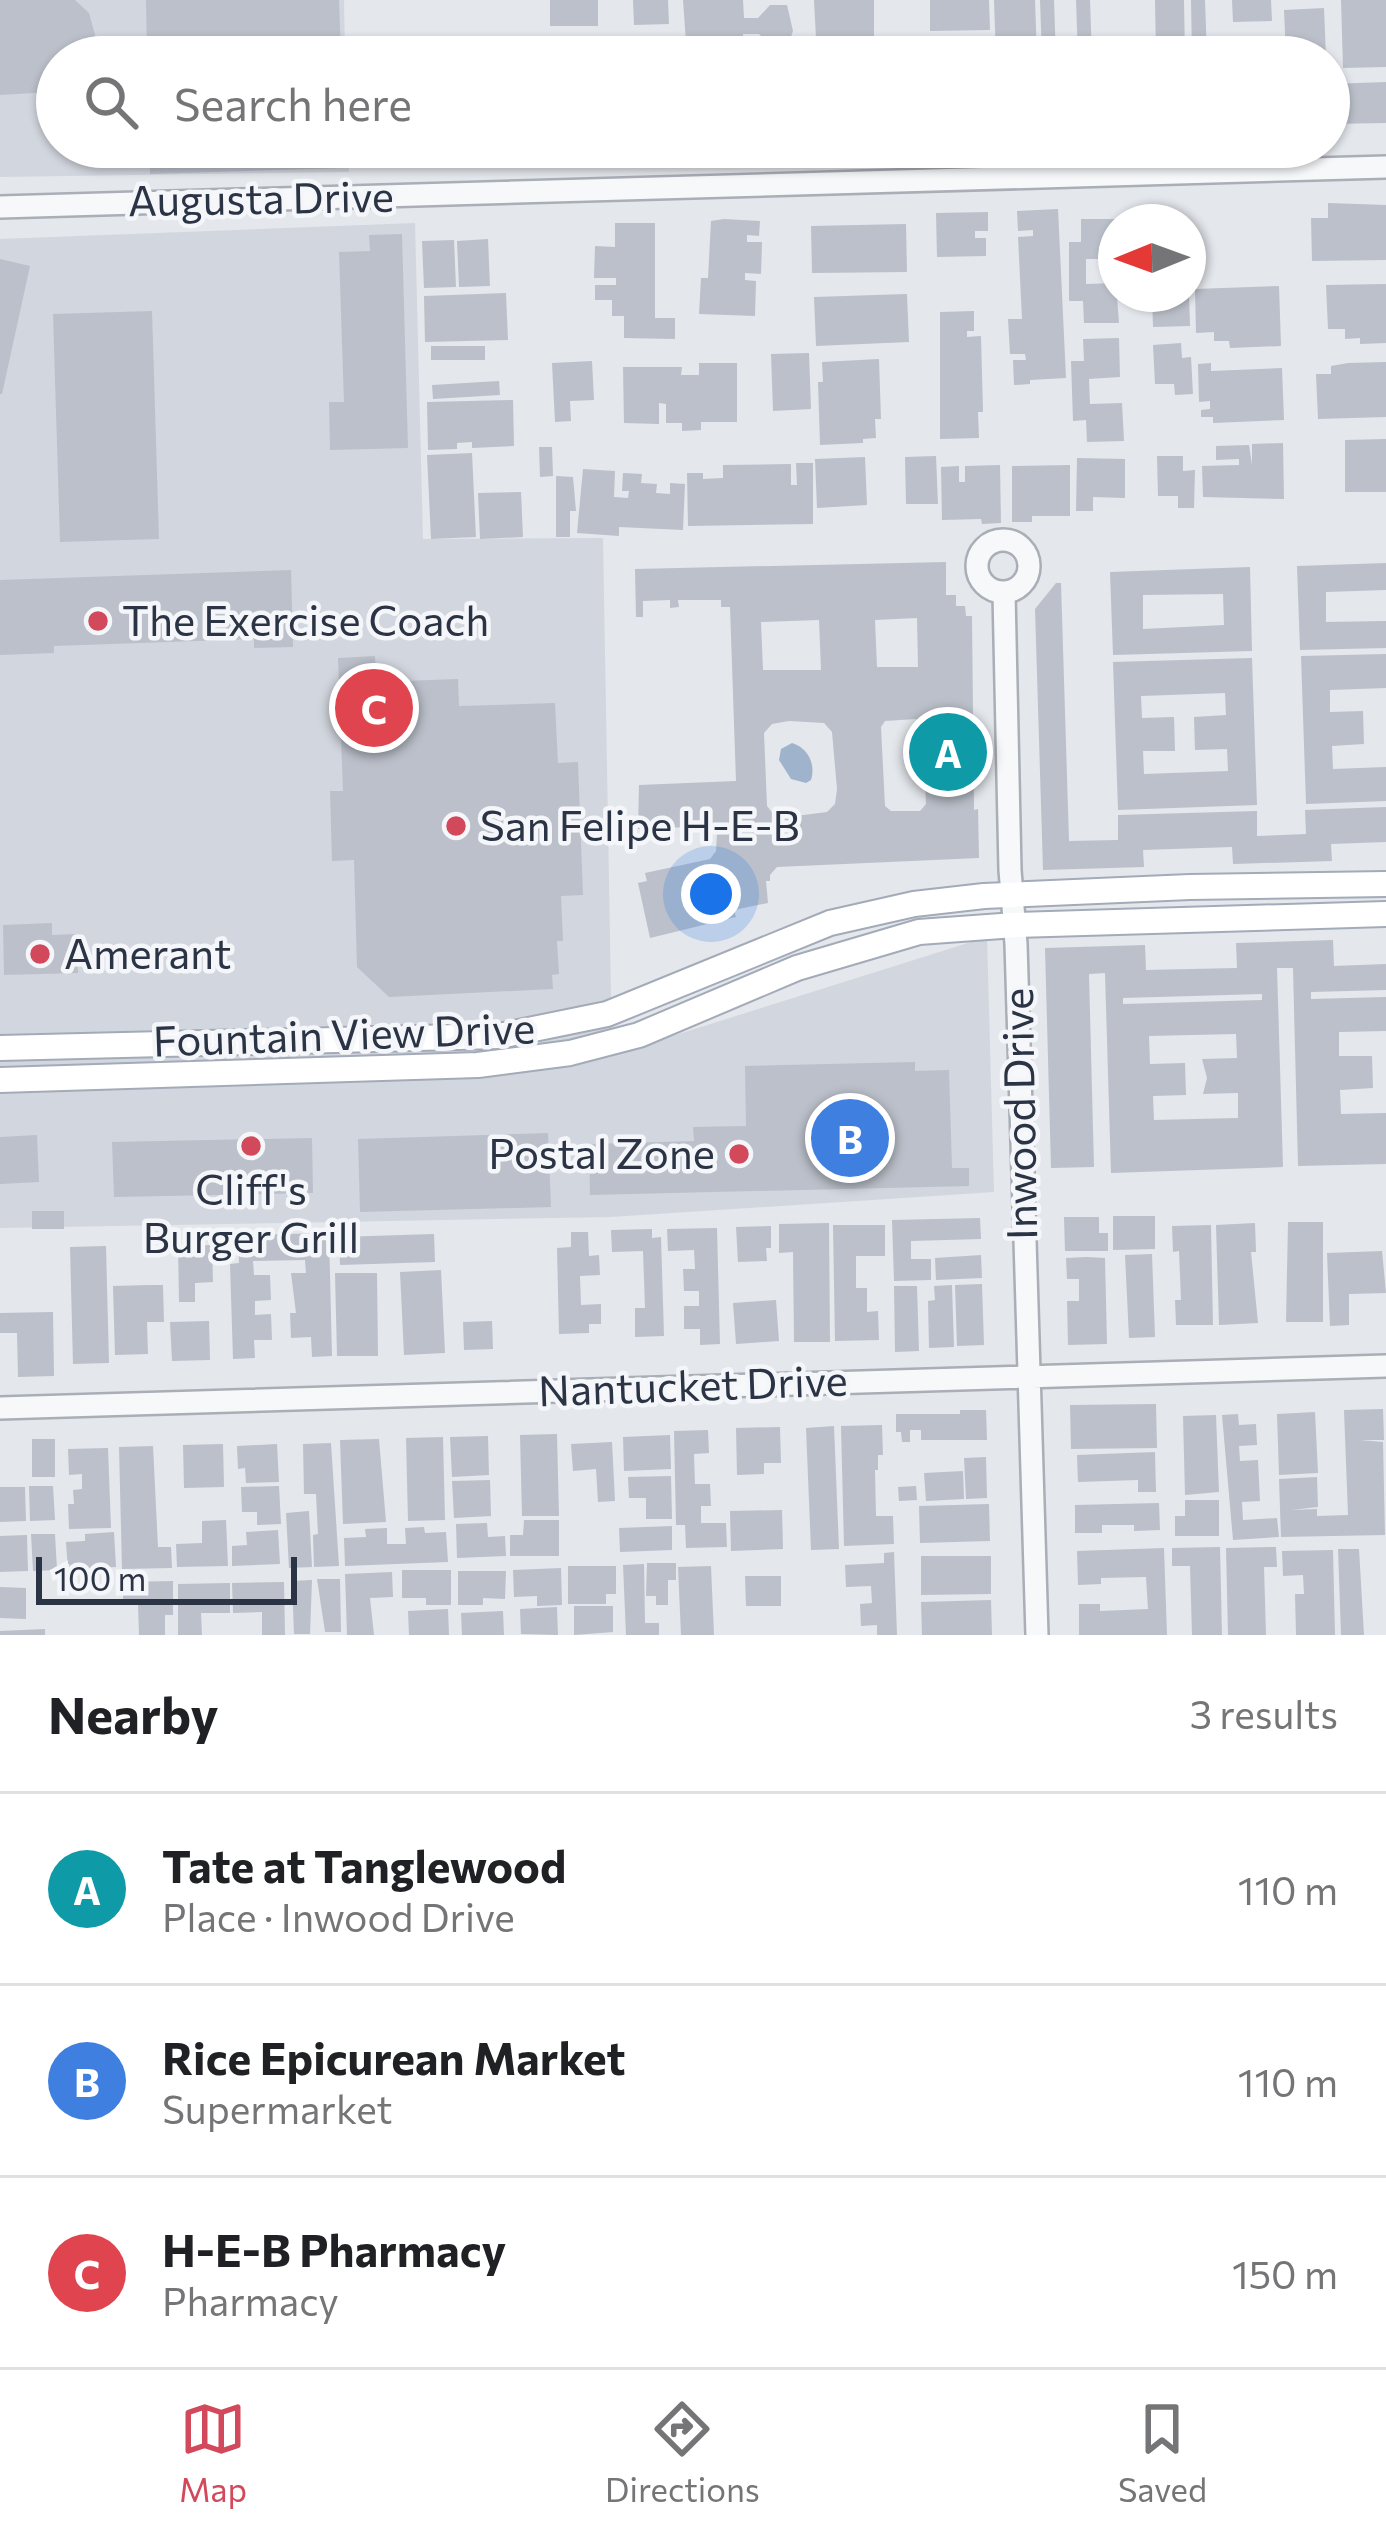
<!DOCTYPE html>
<html lang="en">
<head>
<meta charset="utf-8">
<style>
	body { margin:0; font-family:Commissioner,sans-serif; background:#f6f6f6; color:#202124 }
	.compass { position:absolute; left:1098px; top:204px; width:108px; height:108px; border-radius:50%; background:#fff; box-shadow:0 3px 9px #0004; rotate:269deg }
	.scale { position:absolute; left:36px; bottom:30px; width:261px; box-sizing:border-box; padding-left:12px; border:6px solid #2b3445; border-top:0; font-size:33px; line-height:42px; white-space:nowrap; color:#2b3445; -webkit-text-stroke:9px #f4f6f9; paint-order:stroke }
	.you { position:absolute; left:711px; top:894px; width:42px; height:42px; margin:-30px; border:9px solid #fff; border-radius:50%; background:#1a73e8; box-shadow:0 0 0 18px #1a73e833 }
	.badge { display:grid; place-items:center; width:78px; height:78px; border-radius:50%; background:#d1495b; color:#fff; font-size:39px; font-weight:700 }
	.pin { position:absolute; translate:-50% -50%; border:6px solid #fff; box-shadow:0 3px 12px #0006 }
	.list { margin:0; padding:0; list-style:none }
	h2 { display:flex; justify-content:space-between; align-items:center; height:156px; margin:0; padding:0 48px; font-size:51px }
	h2 small { font-size:39px; font-weight:400; color:#757577 }
	.list li { display:grid; grid-template-columns:78px 1fr auto; gap:36px; align-items:center; box-sizing:border-box; height:192px; padding:0 48px; border-top:3px solid #e0e0e0 }
	.list b { display:block; font-size:45px; white-space:nowrap }
	.list p { margin:0; font-size:39px; white-space:nowrap; color:#757577 }
	.list em { font-size:39px; font-style:normal; color:#757577 }
	.icon { flex:none; width:66px; height:66px; fill:none; stroke:currentColor; stroke-width:2; stroke-linecap:round; stroke-linejoin:round }
	.map { position:relative; flex:none; width:1386px; height:1635px; overflow:hidden }
	.search { position:absolute; background:#fff; box-shadow:0 3px 9px #0004; left:36px; right:36px; top:36px; height:132px; display:flex; align-items:center; gap:30px; box-sizing:border-box; padding:0 42px; border-radius:66px; color:#757577; font-size:45px }
	.sheet { height:732px; background:#fff }
	nav { display:flex; justify-content:space-around; align-items:center; box-sizing:border-box; height:168px; border-top:3px solid #e0e0e0; background:#fff; font-size:33px; color:#757577 }
	nav a { display:grid; justify-items:center; gap:6px }
	nav .on { color:#d1495b }
	.map>svg:first-child { display:block }
	.built { fill:#d2d6de }
	.water { fill:#9fb4cc }
	.building { fill:#bbc0ca; fill-rule:evenodd }
	.lines { fill:none; stroke-linecap:round; stroke-linejoin:round }
	.minor-casing { stroke:#a9aeb7; stroke-width:26 }
	.major-casing { stroke:#a3abb8; stroke-width:28 }
	.minor { stroke:#f7f8fa; stroke-width:21 }
	.major { stroke:#fff; stroke-width:24 }
	.poi-dot { fill:#d1495b; stroke:#f4f6f9; stroke-width:4.5 }
	.labels { text-anchor:middle; stroke-width:9; stroke-linejoin:round; paint-order:stroke }
	.street-label { font-size:42px; fill:#2b3445; stroke:#f4f6f9 }
	.poi-label { font-size:42px; fill:#2b3445; stroke:#f4f6f9; text-anchor:start }
</style>
</head>
<body>
<div class="map">
<svg width="1386" height="1635" viewBox="0 0 1386 1635">
	<rect width="100%" height="100%" fill="#e4e7ec"/>
	<!-- built -->
	<path class="built" d="M0 0H344L345 57H57V147H348L349 172 0 177Z
		M415 223 423 539 603 538 612 1055 987 937 994 1192 611 1217 0 1228V239Z"/>
	<!-- water -->
	<path class="water" d="M792 743C808 748 816 764 811 780L806 783 791 779 779 760 781 749Z"/>
	<!-- building -->
	<path class="building" d="M0 0H75L89 13 97 42 83 57H57V84L50 92 0 95Z
		M146 0H339L341 57H147Z
		M550 0H598V26H550Z
		M633 0H668L669 24 634 25Z
		M683 0H743L744 18H758L770 5H787L793 31 788 45 772 46 759 34H743L744 57H687Z
		M814 0H874V57H817Z
		M930 0H989L990 30 930 31Z
		M994 0H1035L1037 57H996Z
		M1040 0H1054L1056 57H1042Z
		M1076 0H1090L1092 57H1078Z
		M1155 0H1184L1185 57H1156Z
		M1191 0H1205L1207 57H1192Z
		M1232 0H1271L1272 21 1233 22Z
		M1341 0H1386V67L1343 68Z
		M1324 8 1326 57H1286L1284 10Z
		M540 42V57H353V50L481 51V44Z
		M599 43V57H550V45Z
		M635 43H664V57H635Z
		M1386 82V123L1329 124V84Z
		M149 147H344V168L150 174Z
		M356 147H542L543 155 356 160Z
		M686 147H851V154L687 159Z
		M1328 203 1386 205V260L1312 261 1311 218H1328Z
		M1058 209 1066 378 1030 380V384L1014 385 1013 360H1026L1025 354H1010L1008 319H1022L1018 237 1033 236V230L1018 231 1017 211Z
		M988 212V231H975V238H986V256L937 257 936 213Z
		M724 219 760 221 759 236 747 235V242H762L761 274 745 273V280L756 281 755 316 699 314 701 278H708L711 221Z
		M1081 219H1116V259H1086V284L1116 283 1119 323H1084L1083 301H1069V242H1081Z
		M615 223H655V318H675V339L624 338V316H612V300H595V285H616V278H594L595 246 615 247Z
		M906 224 907 272 812 273 811 226Z
		M402 234 408 448 330 450 329 402H344L339 252 370 251 369 235Z
		M488 239 490 286 459 287 457 241Z
		M454 240 456 287 424 288 422 241Z
		M0 259 30 266 2 394H0Z
		M1386 284V343L1360 344V338L1345 339V329H1328L1326 285Z
		M1279 286 1281 346 1230 348 1229 341H1214V332L1196 333 1195 289Z
		M506 293 508 340 425 342 424 296Z
		M907 294 909 342 816 346 814 297Z
		M1152 294H1189L1190 326 1153 327Z
		M152 311 159 539 60 542 53 314Z
		M974 311V331H967V337L981 336 983 412H978L979 438 940 439V312Z
		M1119 338 1120 377 1089 379 1090 404 1122 403 1124 441 1087 442 1086 420 1073 421 1071 361H1084L1083 339Z
		M1181 343 1182 358 1191 357 1193 394 1175 395 1174 384H1155L1153 345Z
		M431 346H485V360H431Z
		M809 353 811 409 773 411 771 354Z
		M879 359 881 419H875L876 438 863 439V443L820 445 818 382H823L822 362Z
		M592 361 594 400 570 401 571 421 555 422 552 363Z
		M1386 362V417L1318 419 1316 374H1331V366L1348 363Z
		M699 363H737V422H701V430L682 431V423H666V404L659 403V424L624 423 623 367H682L681 375H699Z
		M1211 363V371L1282 368 1284 420 1213 423V417H1201V410L1210 409V401L1199 402 1198 364Z
		M499 381 500 395 433 399 432 385Z
		M513 400 514 446 472 448V442L457 443V449L428 450 427 402Z
		M1386 439V492H1345V440Z
		M1283 443 1284 499 1203 497 1202 466 1239 465V459L1216 460V446L1249 445 1252 465V444Z
		M539 447H552L553 476 540 477Z
		M472 453 476 537 431 539 427 455Z
		M936 456 938 504H906L905 457Z
		M1157 456H1183V471L1195 470 1194 508H1178V496H1158Z
		M865 457 867 505 817 508 815 459Z
		M1077 458 1125 459V498L1093 497V511H1076Z
		M796 463H813V524L688 526 687 473H703V479L723 478V465L791 464V485H797Z
		M1000 465 1001 523 982 524 981 519 942 520 941 467 959 466V482H965V466Z
		M1070 465V516H1032V522H1012V466Z
		M583 469 615 471 614 497 628 498 629 491H622L623 473 642 474 641 483 657 484 656 493 670 494V483L685 484 683 530 619 527V536L577 533Z
		M556 476 573 477 576 511H570V537H556Z
		M521 492 523 537 480 539 478 493Z
		M946 562V595H956V606H965L966 616H972L974 810 978 809 979 858 777 867 770 875V881H766L768 903 734 910 736 917 650 938 638 883 647 881 645 873 710 859 716 851 717 833 713 826 638 829 639 785 736 781 730 607H721V600H678L679 607 670 608V600L643 601V617H636L635 569ZM917 618 918 667H877L875 620ZM819 620 821 670H763L761 622ZM916 719 922 724 926 804 920 811H891L885 806 881 727 885 721ZM789 721 824 723 832 732 837 789 835 804 827 812 788 817 774 815 767 806 764 733 772 724Z
		M1386 563V590L1326 592V622L1386 621V648L1300 650 1297 566Z
		M1250 567 1252 651 1113 655 1110 572ZM1223 594 1224 625 1143 629V595Z
		M291 570 293 647 254 648V639L54 646V653L0 655V580Z
		M1056 583H1061L1069 841 1118 840V815L1257 811V836L1306 834 1305 810 1386 807V842L1331 844 1332 861 1233 864 1232 847 1143 850 1144 867 1043 870 1035 609Z
		M1386 654V688L1330 690V712L1363 711 1364 744 1332 746 1333 769 1386 767V801L1306 804 1301 656Z
		M375 656 376 682 458 679 459 706 555 703 558 763 578 762 583 895 561 896 563 941H557L559 974 552 975 553 989 389 997 357 967 354 860 332 861 330 791H343L338 658Z
		M1252 658 1257 805 1118 810 1113 662ZM1225 693 1226 715 1194 717 1195 750 1227 749 1228 771 1144 774 1143 751H1175L1174 717 1142 718 1141 696Z
		M52 923V935L76 934 78 973 4 975 3 925Z
		M1333 940 1334 966 1386 964V990L1311 992V999L1386 997V1031L1339 1032V1056H1372L1373 1088 1340 1090 1341 1114 1386 1113V1164L1298 1166 1293 968H1277L1283 1167 1111 1173 1105 973 1089 974 1094 1167 1051 1168 1045 948 1145 945 1146 970 1237 968 1236 943ZM1262 994V1000L1123 1004V998ZM1236 1034 1237 1058 1202 1059 1207 1078 1203 1094 1238 1093V1118L1154 1120 1153 1096 1186 1095 1185 1063 1150 1064 1149 1036Z
		M915 1062V1071L949 1070 952 1168H969V1186L590 1195 589 1144 694 1141 693 1127 746 1126 745 1066Z
		M548 1133 551 1207 360 1212 358 1139Z
		M37 1135 39 1182 0 1184V1137Z
		M312 1138 313 1193 114 1197 112 1142Z
		M32 1211H64V1229H32Z
		M1113 1216H1155V1249L1113 1250Z
		M1064 1217H1099V1233H1108V1251H1065Z
		M980 1218 981 1239 911 1241V1259H931V1280L894 1281 892 1220Z
		M1288 1222H1323V1322H1286Z
		M829 1223 830 1342H794L793 1252 779 1253V1224Z
		M1255 1223 1256 1252H1251L1258 1323 1219 1325 1216 1225Z
		M833 1225H885V1256H856V1288H867V1312L878 1311 879 1340 835 1341Z
		M1211 1225 1213 1325H1176L1175 1300H1181L1179 1251 1173 1252 1172 1226Z
		M771 1226V1248H766L767 1261 738 1262 736 1227Z
		M717 1228 720 1344 700 1345V1329H684V1306H699V1291H684L683 1269H695L694 1250 668 1251 667 1229Z
		M652 1229V1238L661 1237 664 1336 635 1337V1308H645L643 1251 612 1252 611 1230Z
		M571 1232H588L589 1256 599 1255 600 1275 580 1276 581 1305 601 1304V1324H589V1333L559 1334 557 1248 571 1247Z
		M329 1233 332 1356 312 1357 311 1337 291 1338 290 1313H296L291 1273H306L305 1260 253 1261 254 1275H270L271 1300 255 1301V1315L271 1314 272 1340H254L255 1358 233 1359 230 1264 239 1263 238 1235Z
		M434 1234 435 1262 340 1265 339 1237Z
		M212 1245 213 1282 195 1283V1302H179L178 1246Z
		M106 1246 109 1363 73 1364 70 1247Z
		M1382 1251 1386 1293 1349 1294V1325L1330 1326 1327 1253Z
		M1152 1254 1155 1337 1129 1338 1125 1255Z
		M981 1255 982 1278 936 1280 935 1258Z
		M1087 1257 1105 1258 1107 1344 1068 1345 1067 1301H1079V1279H1067L1066 1258Z
		M441 1270 445 1353 404 1355 400 1272Z
		M335 1273H377L378 1356H337Z
		M982 1284 984 1345 957 1346 955 1285Z
		M149 1285H163L164 1322H147L148 1354 115 1355 113 1286Z
		M952 1285 954 1347 929 1348 928 1301 935 1300 934 1286Z
		M894 1286H917L919 1351 895 1352Z
		M776 1300 779 1341 736 1344 733 1303Z
		M53 1312 54 1376 18 1377 17 1333H0V1313Z
		M209 1321 210 1360 172 1361 170 1322Z
		M492 1321 493 1349 464 1350 463 1322Z
		M1156 1404 1157 1448 1071 1449 1070 1405Z
		M1383 1409 1384 1440H1360L1383 1442 1385 1535 1281 1537 1279 1479 1317 1477 1318 1507 1291 1510 1317 1509V1516L1348 1515 1344 1410Z
		M960 1410H986L987 1440H921V1430H910V1442H902L901 1432H896V1414H960Z
		M1315 1412 1318 1473 1279 1475 1277 1414Z
		M1238 1414 1239 1425 1256 1424 1257 1445 1239 1446 1240 1461 1258 1460 1260 1501 1242 1502 1243 1520 1277 1518 1279 1537 1233 1540 1222 1415Z
		M1216 1415 1219 1492 1185 1495 1183 1416Z
		M882 1425 883 1455H878V1470H875L876 1516H893L894 1544 844 1546 841 1426Z
		M834 1426 839 1549 811 1550 806 1428Z
		M780 1427 781 1463H764V1474L737 1475 736 1428Z
		M708 1430 709 1453 694 1454 695 1484H710L711 1506H701V1523H726L727 1547 686 1548 685 1525H676L674 1431Z
		M557 1434 559 1516H522L520 1435Z
		M670 1435 671 1469 624 1471 623 1437Z
		M488 1436 489 1475 452 1477 450 1437Z
		M443 1437 445 1520 408 1521 406 1438Z
		M32 1439H55V1477H32Z
		M379 1439 386 1522 343 1524 340 1440Z
		M612 1442 615 1501 598 1502 596 1469 573 1471 571 1444Z
		M331 1443 339 1566 314 1567 313 1535 318 1534 316 1494H304L303 1444Z
		M223 1444 224 1487 184 1488 183 1445Z
		M277 1444 279 1482 246 1483 245 1468 238 1469 237 1446Z
		M153 1446 158 1547H171L172 1568 122 1569 119 1447Z
		M108 1448 111 1528 69 1529 68 1504H74L73 1490 82 1489V1474L69 1475 68 1449Z
		M1155 1452 1156 1492H1138V1480L1078 1482 1077 1455Z
		M986 1457 987 1498 966 1499 964 1458Z
		M963 1471 964 1499 926 1501 924 1473Z
		M671 1476 672 1519H646V1498H629L628 1477Z
		M490 1480 491 1516 454 1518 452 1481Z
		M29 1486H53L55 1520 30 1521Z
		M279 1486 281 1524 257 1525V1512H242L241 1487Z
		M916 1486 917 1500 899 1501 898 1487Z
		M0 1487H25L26 1521 0 1522Z
		M1185 1500H1219V1536H1175V1516H1185Z
		M1159 1503 1160 1530 1134 1531V1525H1102V1533H1075V1505Z
		M989 1504 990 1541 920 1543 919 1506Z
		M782 1510 783 1549 731 1551 730 1511Z
		M309 1511 312 1567 289 1568 286 1513Z
		M226 1520 228 1566 177 1567 176 1544 202 1543V1521Z
		M524 1520H559V1556H510V1535H523Z
		M487 1523 488 1537 505 1536 506 1556 457 1558 456 1524Z
		M672 1526V1550L620 1552 619 1528Z
		M424 1527 425 1533 446 1532 448 1562 345 1566 344 1538 366 1537 365 1529 387 1528V1544H406L405 1528Z
		M278 1530 280 1564 232 1566V1546L247 1545 246 1532Z
		M114 1532 116 1567 68 1570 66 1542 85 1541V1534Z
		M31 1534H55L57 1570 33 1571Z
		M27 1535 28 1571 0 1572V1536Z
		M1220 1547 1222 1635H1192L1190 1566H1172V1548Z
		M1276 1547 1277 1567H1264L1266 1635H1228L1226 1548Z
		M1164 1548 1167 1635H1079V1604H1100V1611L1148 1609 1146 1577 1101 1578V1584L1078 1585 1077 1551Z
		M1338 1549H1359L1364 1635H1341Z
		M1333 1550 1335 1635H1296L1295 1594H1304L1303 1575 1283 1576 1282 1551Z
		M894 1552 897 1635H877V1625L861 1626 860 1604 872 1603 871 1586 846 1587 845 1565 884 1563V1553Z
		M921 1556H991V1594L921 1595Z
		M647 1563H676V1580H668V1605H656V1596H646Z
		M644 1564 645 1623H659V1635H626L623 1565Z
		M568 1566H616V1594H606V1604H568Z
		M711 1566 714 1635H681L678 1567Z
		M561 1568 562 1605 537 1606V1596L514 1597 513 1570Z
		M402 1570H451V1605H426V1598H402Z
		M458 1571H506L505 1599 483 1598V1605H458Z
		M392 1572 393 1597 370 1598 374 1635H347L345 1574Z
		M745 1576H781V1606H746Z
		M317 1579H340L341 1632H325Z
		M312 1580 310 1634H294L292 1581Z
		M173 1581V1615H165V1635H139L138 1605H123V1582Z
		M284 1582 285 1635H262V1612L233 1613 232 1583Z
		M230 1583V1613H201L202 1635H178V1584Z
		M0 1587 26 1588V1619L0 1618Z
		M991 1600 992 1635H922L921 1602Z
		M574 1606H613V1632L574 1635Z
		M557 1607 558 1635 521 1634 520 1609Z
		M448 1609 449 1635H409L408 1611Z
		M503 1611 504 1635H462L461 1613Z
		M45 1629V1635H0V1631Z"/>
	<g class="lines">
		<defs>
			<path id="minor" d="M0 207 1386 167
				M977 566a26 26 0 1 1 52 0a26 26 0 1 1-52 0Z
				M1004 593 1010 870 1016 944 1037 1635
				M0 1408 1386 1366"/>
			<path id="major" d="M0 1048 499 1036 607 1014 830 923 914 904 984 896 1190 887 1386 884
				M0 1080 478 1065 570 1053 639 1035 797 968 919 932 1015 925 1386 914"/>
		</defs>
		<!-- minor casing -->
		<use href="#minor" class="minor-casing"/>
		<!-- major casing -->
		<use href="#major" class="major-casing"/>
		<!-- minor -->
		<use href="#minor" class="minor"/>
		<!-- major -->
		<use href="#major" class="major"/>
	</g>
	<!-- markers -->
	<g class="poi-dot">
		<circle cx="98" cy="621" r="12"/>
		<circle cx="456" cy="826" r="12"/>
		<circle cx="40" cy="954" r="12"/>
		<circle cx="251" cy="1146" r="12"/>
		<circle cx="739" cy="1154" r="12"/>
	</g>
	<g class="labels">
		<!-- street labels -->
		<g class="street-label">
			<text transform="translate(261 199) rotate(-1)" y="15">Augusta Drive</text>
			<text transform="translate(344 1035) rotate(-2)" y="15">Fountain View Drive</text>
			<text transform="translate(1020 1114) rotate(-91)" y="15">Inwood Drive</text>
			<text transform="translate(693 1386) rotate(-2)" y="15">Nantucket Drive</text>
		</g>
		<!-- poi labels -->
		<g class="poi-label">
			<text x="122" y="636">The Exercise Coach</text>
			<text x="480" y="841">San Felipe H-E-B</text>
			<text x="64" y="969">Amerant</text>
			<text x="715" y="1169" text-anchor="end">Postal Zone</text>
			<text x="251" y="1205" text-anchor="middle">Cliff's<tspan x="251" dy="48">Burger Grill</tspan></text>
		</g>
	</g>
</svg>
<svg class="compass" viewBox="-18 -18 36 36"><path d="M0-13l5 13h-10z" fill="#e53935"/><path d="M0 13l5-13h-10z" fill="#757577"/></svg>
<div class="scale">100 m</div>
<div class="you"></div>
<div class="pin badge" style="left:948px;top:752px;background:#0f9aa8">A</div>
<div class="pin badge" style="left:850px;top:1138px;background:#3f7fe0">B</div>
<div class="pin badge" style="left:374px;top:708px;background:#e0444e">C</div>
<div class="search"><svg class="icon" aria-label="search" viewBox="0 0 24 24"><circle cx="10" cy="10" r="6"/><path d="M15 15l6 6"/></svg>Search here</div>
</div>
<section class="sheet">
<h2>Nearby<small>3 results</small></h2>
<ul class="list">
<li><span class="badge" style="background:#0f9aa8">A</span><div><b>Tate at Tanglewood</b><p>Place · Inwood Drive</p></div><em>110 m</em></li>
<li><span class="badge" style="background:#3f7fe0">B</span><div><b>Rice Epicurean Market</b><p>Supermarket</p></div><em>110 m</em></li>
<li><span class="badge" style="background:#e0444e">C</span><div><b>H-E-B Pharmacy</b><p>Pharmacy</p></div><em>150 m</em></li>
</ul>
</section>
<nav>
<a class="on"><svg class="icon" aria-label="map" viewBox="0 0 24 24"><path d="M3 6l6-2 6 2 6-2v14l-6 2-6-2-6 2zM9 4v14M15 6v14"/></svg>Map</a>
<a><svg class="icon" aria-label="directions" viewBox="0 0 24 24"><path d="M12 3l9 9-9 9-9-9zM9 14v-3h6M13 9l2 2-2 2"/></svg>Directions</a>
<a><svg class="icon" aria-label="saved" viewBox="0 0 24 24"><path d="M7 4h10v16l-5-4-5 4z"/></svg>Saved</a>
</nav>
</body>
</html>
